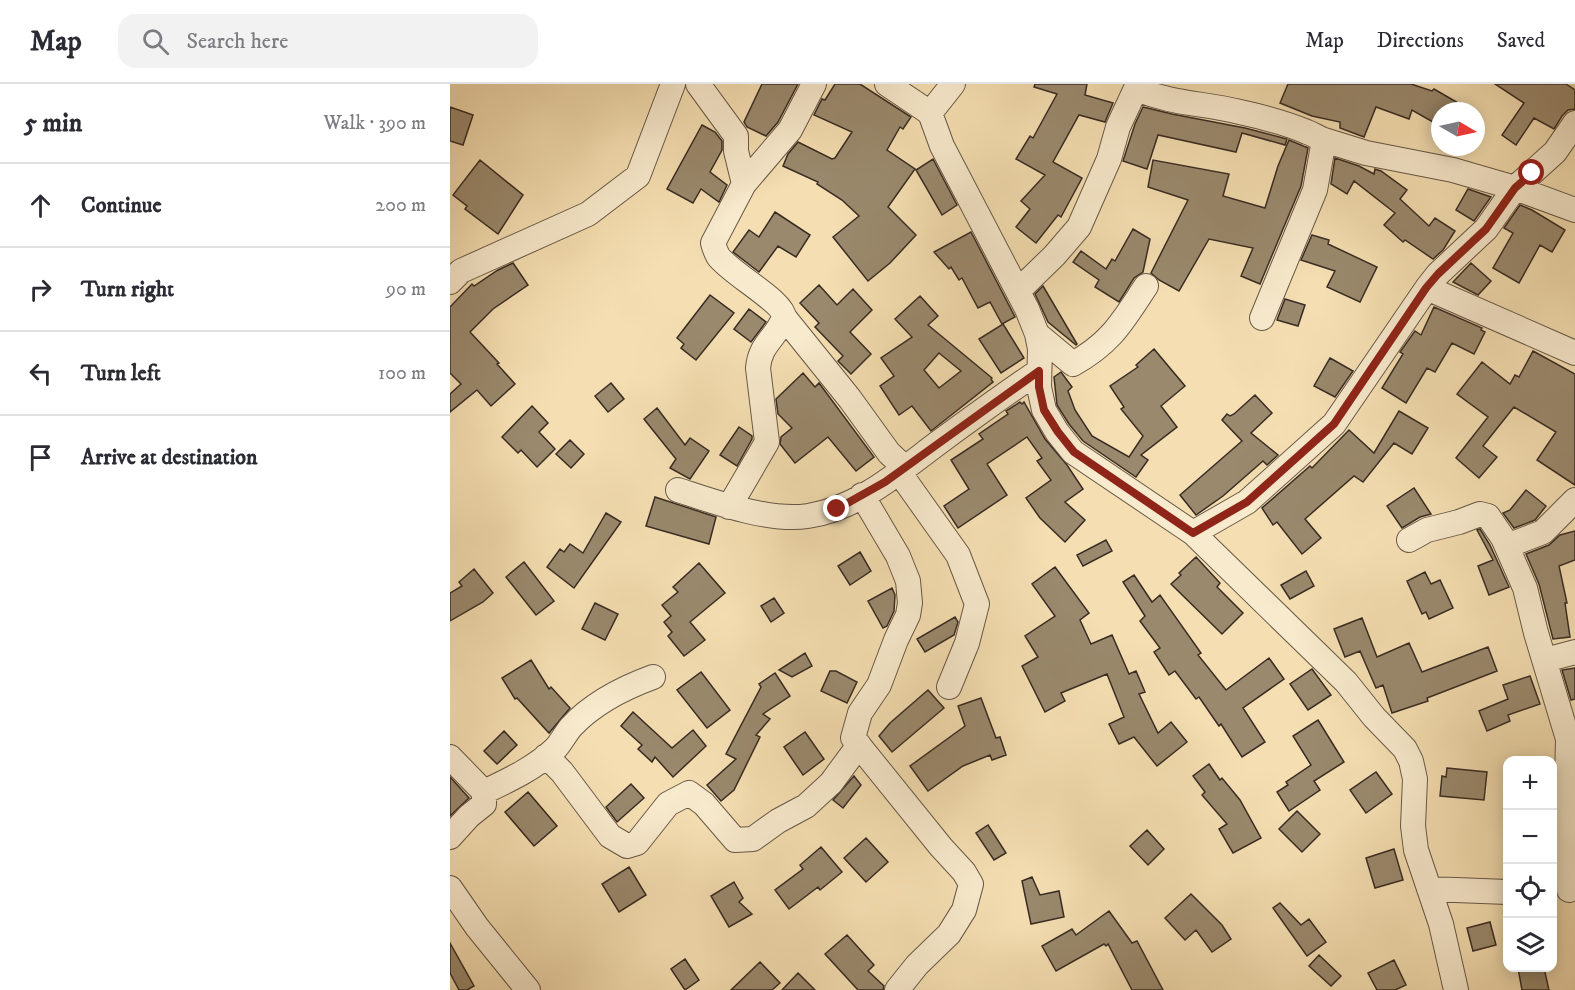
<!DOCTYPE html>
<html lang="en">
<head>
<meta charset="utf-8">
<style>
	body { margin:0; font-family:"IM FELL DW Pica",serif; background:#f2f2f3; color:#2b2b33 }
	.controls { position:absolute; right:18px; bottom:18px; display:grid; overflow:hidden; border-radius:12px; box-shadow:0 3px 15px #0003 }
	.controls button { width:54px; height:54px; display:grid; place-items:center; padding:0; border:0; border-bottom:2px solid #e1e1e2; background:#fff; color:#2b2b33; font:30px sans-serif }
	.compass { position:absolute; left:981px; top:18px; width:54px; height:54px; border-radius:50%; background:#fff; box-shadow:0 3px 15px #0003; rotate:99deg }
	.stop { position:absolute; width:18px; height:18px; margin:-14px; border:4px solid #8f2418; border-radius:50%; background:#fff }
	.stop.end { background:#8f2418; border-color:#fff; box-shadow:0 2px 6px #0008 }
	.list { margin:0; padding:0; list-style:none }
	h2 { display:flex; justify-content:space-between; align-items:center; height:78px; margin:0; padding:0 24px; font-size:26px }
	h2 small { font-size:20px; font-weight:400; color:#7c7c81 }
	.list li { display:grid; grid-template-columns:39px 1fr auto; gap:18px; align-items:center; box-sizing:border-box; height:84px; padding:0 24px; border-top:2px solid #e1e1e2 }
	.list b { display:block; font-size:22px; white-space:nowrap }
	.list em { font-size:20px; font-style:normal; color:#7c7c81 }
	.icon { flex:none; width:33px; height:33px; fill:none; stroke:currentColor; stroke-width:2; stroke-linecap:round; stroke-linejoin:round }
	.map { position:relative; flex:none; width:1125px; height:906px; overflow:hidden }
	header { display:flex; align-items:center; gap:36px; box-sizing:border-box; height:84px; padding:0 30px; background:#fff; border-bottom:2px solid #e1e1e2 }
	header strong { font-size:28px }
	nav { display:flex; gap:33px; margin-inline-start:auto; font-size:21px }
	.search { width:420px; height:54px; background:#f2f2f3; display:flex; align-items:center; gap:15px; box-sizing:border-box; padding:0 21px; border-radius:18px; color:#7c7c81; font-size:22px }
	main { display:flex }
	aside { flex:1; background:#fff }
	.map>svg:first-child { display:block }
	.building { fill:#9a896d; stroke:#382b23; stroke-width:1.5; fill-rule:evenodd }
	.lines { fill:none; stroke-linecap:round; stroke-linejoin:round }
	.minor-casing { stroke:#675847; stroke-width:26 }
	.minor { stroke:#f8eacd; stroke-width:24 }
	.route { stroke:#8f2418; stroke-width:8 }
</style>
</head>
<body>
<header>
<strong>Map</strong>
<div class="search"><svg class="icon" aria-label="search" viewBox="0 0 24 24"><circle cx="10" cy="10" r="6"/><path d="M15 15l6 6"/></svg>Search here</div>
<nav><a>Map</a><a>Directions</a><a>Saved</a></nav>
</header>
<main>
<aside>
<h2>5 min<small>Walk · 390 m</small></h2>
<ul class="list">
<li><svg class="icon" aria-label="ahead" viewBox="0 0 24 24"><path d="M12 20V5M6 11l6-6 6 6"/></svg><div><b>Continue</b></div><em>200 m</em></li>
<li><svg class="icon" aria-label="right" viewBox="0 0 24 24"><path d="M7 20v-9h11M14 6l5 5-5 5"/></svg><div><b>Turn right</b></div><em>90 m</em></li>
<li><svg class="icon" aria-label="left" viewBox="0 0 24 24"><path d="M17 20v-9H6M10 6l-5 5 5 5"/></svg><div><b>Turn left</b></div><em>100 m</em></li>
<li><svg class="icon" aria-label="arrive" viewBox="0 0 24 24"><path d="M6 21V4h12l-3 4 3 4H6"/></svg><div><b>Arrive at destination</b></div></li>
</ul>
</aside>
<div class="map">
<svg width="1125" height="906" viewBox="0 0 1125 906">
	<rect width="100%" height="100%" fill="#f5dfb2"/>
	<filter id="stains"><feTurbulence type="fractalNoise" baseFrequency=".00333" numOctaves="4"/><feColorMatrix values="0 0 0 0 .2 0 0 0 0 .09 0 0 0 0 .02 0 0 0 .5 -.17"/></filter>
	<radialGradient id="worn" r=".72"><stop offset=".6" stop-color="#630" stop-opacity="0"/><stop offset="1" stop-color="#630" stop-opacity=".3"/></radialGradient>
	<!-- building -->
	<path class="building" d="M312 0H348L328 38 316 52 297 43 294 38Z
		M385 0H410L461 33 453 45 450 43 437 66 465 85 438 123 466 151 440 179 418 197 383 153 409 132 392 116 367 100 368 98 333 82 338 70 348 58 382 75 385 74 402 48 364 31 372 15 375 16Z
		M585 0H637L635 11 663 19 655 38 629 31 603 78 632 94 611 133 608 131 586 159 566 143 580 125 571 117 595 91 566 75 580 52 583 54 607 10 584 3Z
		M838 0H961L982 7 984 5 1022 27H990V42L962 26 959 35 926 23 914 53 890 44V38L862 32 830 19Z
		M1045 0H1116L1125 6V25L1118 26 1112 32 1104 45 1084 34 1066 61 1052 51 1074 19Z
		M0 23 23 31 13 61 0 57Z
		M693 23 722 30 795 44 837 55 835 61 792 49 786 68 708 51 697 85 673 77 685 40Z
		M252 41 265 48 272 57V66L260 88 277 101 269 118 251 105 243 119 217 105Z
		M839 56 858 64 851 102 810 200 791 192 803 164 759 155 729 207 709 196 701 189 738 116 698 103 703 76 779 90 773 112 815 124 828 82Z
		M885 74 909 82 924 90 925 85 931 87 957 106 950 115 979 142 985 134 1005 147 993 166 983 175 955 156 953 158 934 141 945 129 904 97 897 110 881 100Z
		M483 75 507 121 492 131 466 86Z
		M30 76 73 111 48 150 15 125 17 122 3 111Z
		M1018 105 1041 113 1024 137 1006 126Z
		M1070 121 1082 126 1115 146 1102 168 1090 161 1069 199 1043 184 1063 149 1054 144Z
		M325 128 360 151 346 173 328 162 309 188 283 168 299 146 309 153Z
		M683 145 700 155 693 188 684 194 669 218 645 203 649 196 623 178 631 167 656 185 662 175 665 177Z
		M521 148 565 233 552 240 540 218 528 224 512 194 509 196 501 183 499 185 484 168Z
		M862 151 879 156 878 160 927 183 910 218 877 203 885 187 851 176Z
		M63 179 78 201 43 225 20 248 49 279 47 280 65 300 41 322 27 306 0 328V310L11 300 0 289V223L22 200 24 202 48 186Z
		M1021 179 1041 197 1028 211 1003 198Z
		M369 201 387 221 403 205 422 226 400 248 421 270 401 290 388 277 393 272 365 243 369 239 350 219Z
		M593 202 627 260 626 261 598 238 585 210Z
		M260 211 284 229 246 276 231 264 234 260 227 254Z
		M470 212 488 232 478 241 542 294 541 295 543 298 481 347 462 322 449 331 430 302 444 292 431 274 462 253 445 235ZM489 269 511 287 489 304 474 286Z
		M835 215 855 221 848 242 827 236Z
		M984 223 1032 244 1031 246 1035 248 1024 270 1002 259 985 288 977 284 956 319 932 304 953 270 950 268 965 247 971 251Z
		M299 225 316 238 301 258 284 245Z
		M553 240 574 274 551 289 529 255Z
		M704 265 735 302 711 322 727 343 691 371 698 376 686 393 633 357 619 340 607 321 604 293 611 288 622 303 618 307 625 326 642 352 679 373 693 352 671 325 674 323 660 302 688 283 686 281Z
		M1083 267 1125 290V401L1087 376 1106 348 1064 323 1033 362 1047 373 1029 394 1006 374 1038 333 1007 310 1032 278 1060 300 1065 291 1069 293Z
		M880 274 903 287 885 313 864 302Z
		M353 289 365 303 369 299 424 373 406 387 378 353 345 379 330 360 331 353 342 344 328 330 326 315Z
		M161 299 174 315 158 328 145 312Z
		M805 311 822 329 801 349 828 371 817 381 813 377 773 412 746 431 730 411 792 357 772 336 777 330 780 332 784 330Z
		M570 318 572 320 574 318 595 355 617 381 633 405 615 418 635 436 615 458 590 434 576 414 601 396 587 377 592 374 577 353 537 380 557 411 508 444 494 422 519 405 501 376 533 355 529 350 558 330 556 327Z
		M82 322 98 339 89 348 105 365 87 383 71 366 68 369 52 353Z
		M207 324 235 361 240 354 259 367 240 395 220 384 226 375 194 335Z
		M949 327 978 344 962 370 944 359 913 398 904 392 855 435 871 454 852 470 827 438 823 441 812 424 860 382 862 384 899 346 924 369Z
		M289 343 302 352V355L287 382 270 371Z
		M120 356 134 370 121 384 106 370Z
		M964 404 981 430 970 433 952 444 937 422Z
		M1076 406 1096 422 1085 436 1064 444 1053 429 1060 426Z
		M205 413 266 433 259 460 196 442Z
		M156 429 171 438 124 504 97 483 110 465 114 468 120 460 133 469Z
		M1030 445 1040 461 1059 503 1039 511 1028 482 1043 476 1027 446Z
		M1125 447V476L1109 482 1117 519H1115L1120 553 1103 555 1089 500 1076 470 1099 461 1110 451Z
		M656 456 662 467 633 482 627 471Z
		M410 468 421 487 400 501 388 482Z
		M746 473 770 499 767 503 793 529 772 550 721 500 731 491 729 489Z
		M74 478 104 517 86 531 56 493Z
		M249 479 275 509 240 538 255 556 234 572 218 552 222 548 214 538 221 532 212 521 228 508 223 503Z
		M605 483 639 529 630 536 641 560 662 551 679 590 686 587 695 608 689 610 708 649 721 638 737 658 707 682 684 653 669 660 659 640 674 633 657 590 611 609 615 617 595 628 572 582 588 573 575 552 605 532 582 500Z
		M24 485 43 509 33 518 0 537V509L12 502 9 498Z
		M856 487 864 502 840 515 831 501Z
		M975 488 981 500 990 496 1003 524 979 535 976 528 972 530 957 497Z
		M684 491 702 518 710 511 751 569 748 571 776 606 819 574 834 595 793 624 815 658 792 673 771 640 769 642 749 613 746 615 725 587 719 591 704 568 710 564 690 537 695 532 673 498Z
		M442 504 445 511 444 527 437 542 433 544 418 517Z
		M324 514 334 529 321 538 311 522Z
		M145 519 168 530 155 556 132 545Z
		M505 533 508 538 504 551 475 568 467 555Z
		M912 534 927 573 959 559 972 588 1038 563 1047 587 977 614 978 617 942 629 933 601 926 604 910 567 895 573 884 545Z
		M355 569 362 582 342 593 329 586Z
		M81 576 99 605 101 603 120 624 99 649 67 614 65 615 52 594Z
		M1125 584V615L1121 616 1112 586Z
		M862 585 881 611 858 626 840 600Z
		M380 587H386L407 598 397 619 371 607Z
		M251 588 280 626 257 644 227 606Z
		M325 589 340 612 313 630 320 635 306 651 310 653 284 706 271 717 257 701 286 675 276 670 311 603 309 600Z
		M1080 592 1090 620 1058 631 1060 637 1037 647 1029 627 1058 615 1053 601Z
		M478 606 494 624 442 668 429 652 440 639Z
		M531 614 546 654 550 653 556 671 542 676 540 671 513 682 478 707 460 682 515 642 508 622Z
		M183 628 222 664 243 646 256 662 223 693 205 673 202 678 188 665 192 661 171 642Z
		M868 636 894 678 864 697 870 706 839 727 827 708 838 701 836 698 861 681 843 652Z
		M54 647 67 661 47 680 34 667Z
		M355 648 374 675 353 691 334 663Z
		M759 680 770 696 772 694 790 716 811 754 783 769 769 745 777 740 752 711 755 708 743 692Z
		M997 684 1037 688 1034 716 990 712 992 692 996 693Z
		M926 688 942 710 916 729 900 706Z
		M404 692 411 701 393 724 383 716Z
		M0 693 19 714 0 732Z
		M181 700 194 714 167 738 156 723Z
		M78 708 107 742 84 762 55 728Z
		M847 727 870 750 852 768 829 745Z
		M538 741 556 769 544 776 526 749Z
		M697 746 714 765 698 781 680 762Z
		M416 754 438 778 416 798 394 774Z
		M371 763 392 788 370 806 368 803 339 825 325 806 353 785 350 781Z
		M944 765 953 796 925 804 916 774Z
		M179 783 196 811 169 828 152 800Z
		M582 793 590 811 609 807 614 833 581 840 572 797Z
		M284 798 293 814 289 818 302 830 279 843 261 812Z
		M741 810 772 841 781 855 762 868 746 846 735 856 715 834Z
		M830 819 851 841 859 835 876 858 857 872 823 824Z
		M659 827 682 859 687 857 713 906H682L658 860 656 862 654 860 606 887 592 862 622 845 626 851Z
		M1040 838 1046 861 1023 867 1017 844Z
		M397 851 424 881 418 887 434 902 433 906H408L375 870Z
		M0 859 24 902 17 906H9L0 889Z
		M869 871 891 892 881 902 859 882Z
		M235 875 249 896 235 906 221 885Z
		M944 876 956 901 945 906H927L918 889Z
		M310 878 330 899 322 906H281Z
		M1068 884H1094L1099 906H1072Z
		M348 889 365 906H332Z"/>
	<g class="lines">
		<defs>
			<path id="minor" d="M248 0 286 52V67L294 100 263 159C264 163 266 168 268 172 280 189 333 217 334 233L400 315 439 369 455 384
				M437 0 480 29 492 62 577 225 587 250 590 265 589 303 594 326 607 348 623 368 743 449 896 598 924 633 955 665 961 677 965 695 963 742 966 766 991 840 1006 906
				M686 5C723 20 753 19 790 28 813 33 836 39 857 48 863 50 868 54 874 56L865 106 812 234
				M480 29 503 0
				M874 56 916 69 1003 86 1065 104 1125 126
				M294 100 340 46 364 0
				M0 198 11 187 138 130 188 92 223 0
				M977 204 1125 269
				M568 207 604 172 629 143 659 75 668 43 688 0
				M587 250 623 280C662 258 672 238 696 202
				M449 388 508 471 527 520 517 559 499 603
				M228 406C265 418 319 438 358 432 407 425 449 388 488 359 522 334 555 310 589 287
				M412 411 448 472 458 497 460 519 458 531 446 556 429 601 410 629 403 654 491 763 514 788 521 800 514 826 499 850 467 881 447 906
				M279 423 317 358 308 284C310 259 327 254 334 233
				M743 449 797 418 884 340 977 204 988 190 1036 145 1065 104 1105 68 1125 39
				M959 456 977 446 1009 438 1030 430 1038 432 1053 454 1075 504 1086 549 1118 655 1115 777 1119 806
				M1057 462 1093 448 1125 416
				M1095 576 1125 568
				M96 672 112 688 160 752 177 762 187 759 218 720 239 709 254 720 285 756 303 755 328 737 356 722 381 699 409 661
				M0 673 34 708V720L19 732 0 753
				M34 708C59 696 85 684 105 665 111 659 115 650 121 643 143 619 173 604 203 593
				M0 804 27 843 78 906
				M979 805 1058 808"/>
		</defs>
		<!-- minor casing -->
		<use href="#minor" class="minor-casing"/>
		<!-- minor -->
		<use href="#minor" class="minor"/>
	</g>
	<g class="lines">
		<!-- route -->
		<path class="route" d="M387 425 435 398 589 287V303L594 326 608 348 624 368 743 449 797 418 884 340 976 204 988 190 1036 145 1065 104 1082 89"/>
	</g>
	<rect width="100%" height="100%" filter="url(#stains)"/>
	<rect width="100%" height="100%" fill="url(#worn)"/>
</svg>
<div class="controls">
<button>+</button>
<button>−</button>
<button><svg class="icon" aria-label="locate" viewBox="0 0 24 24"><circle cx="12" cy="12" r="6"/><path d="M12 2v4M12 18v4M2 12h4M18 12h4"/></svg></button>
<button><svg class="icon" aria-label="layers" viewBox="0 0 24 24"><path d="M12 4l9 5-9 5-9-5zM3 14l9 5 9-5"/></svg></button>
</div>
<svg class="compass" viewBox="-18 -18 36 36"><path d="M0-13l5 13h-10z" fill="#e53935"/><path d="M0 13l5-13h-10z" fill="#7c7c81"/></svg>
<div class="stop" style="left:1082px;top:89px"></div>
<div class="stop end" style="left:387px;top:425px"></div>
</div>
</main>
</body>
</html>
